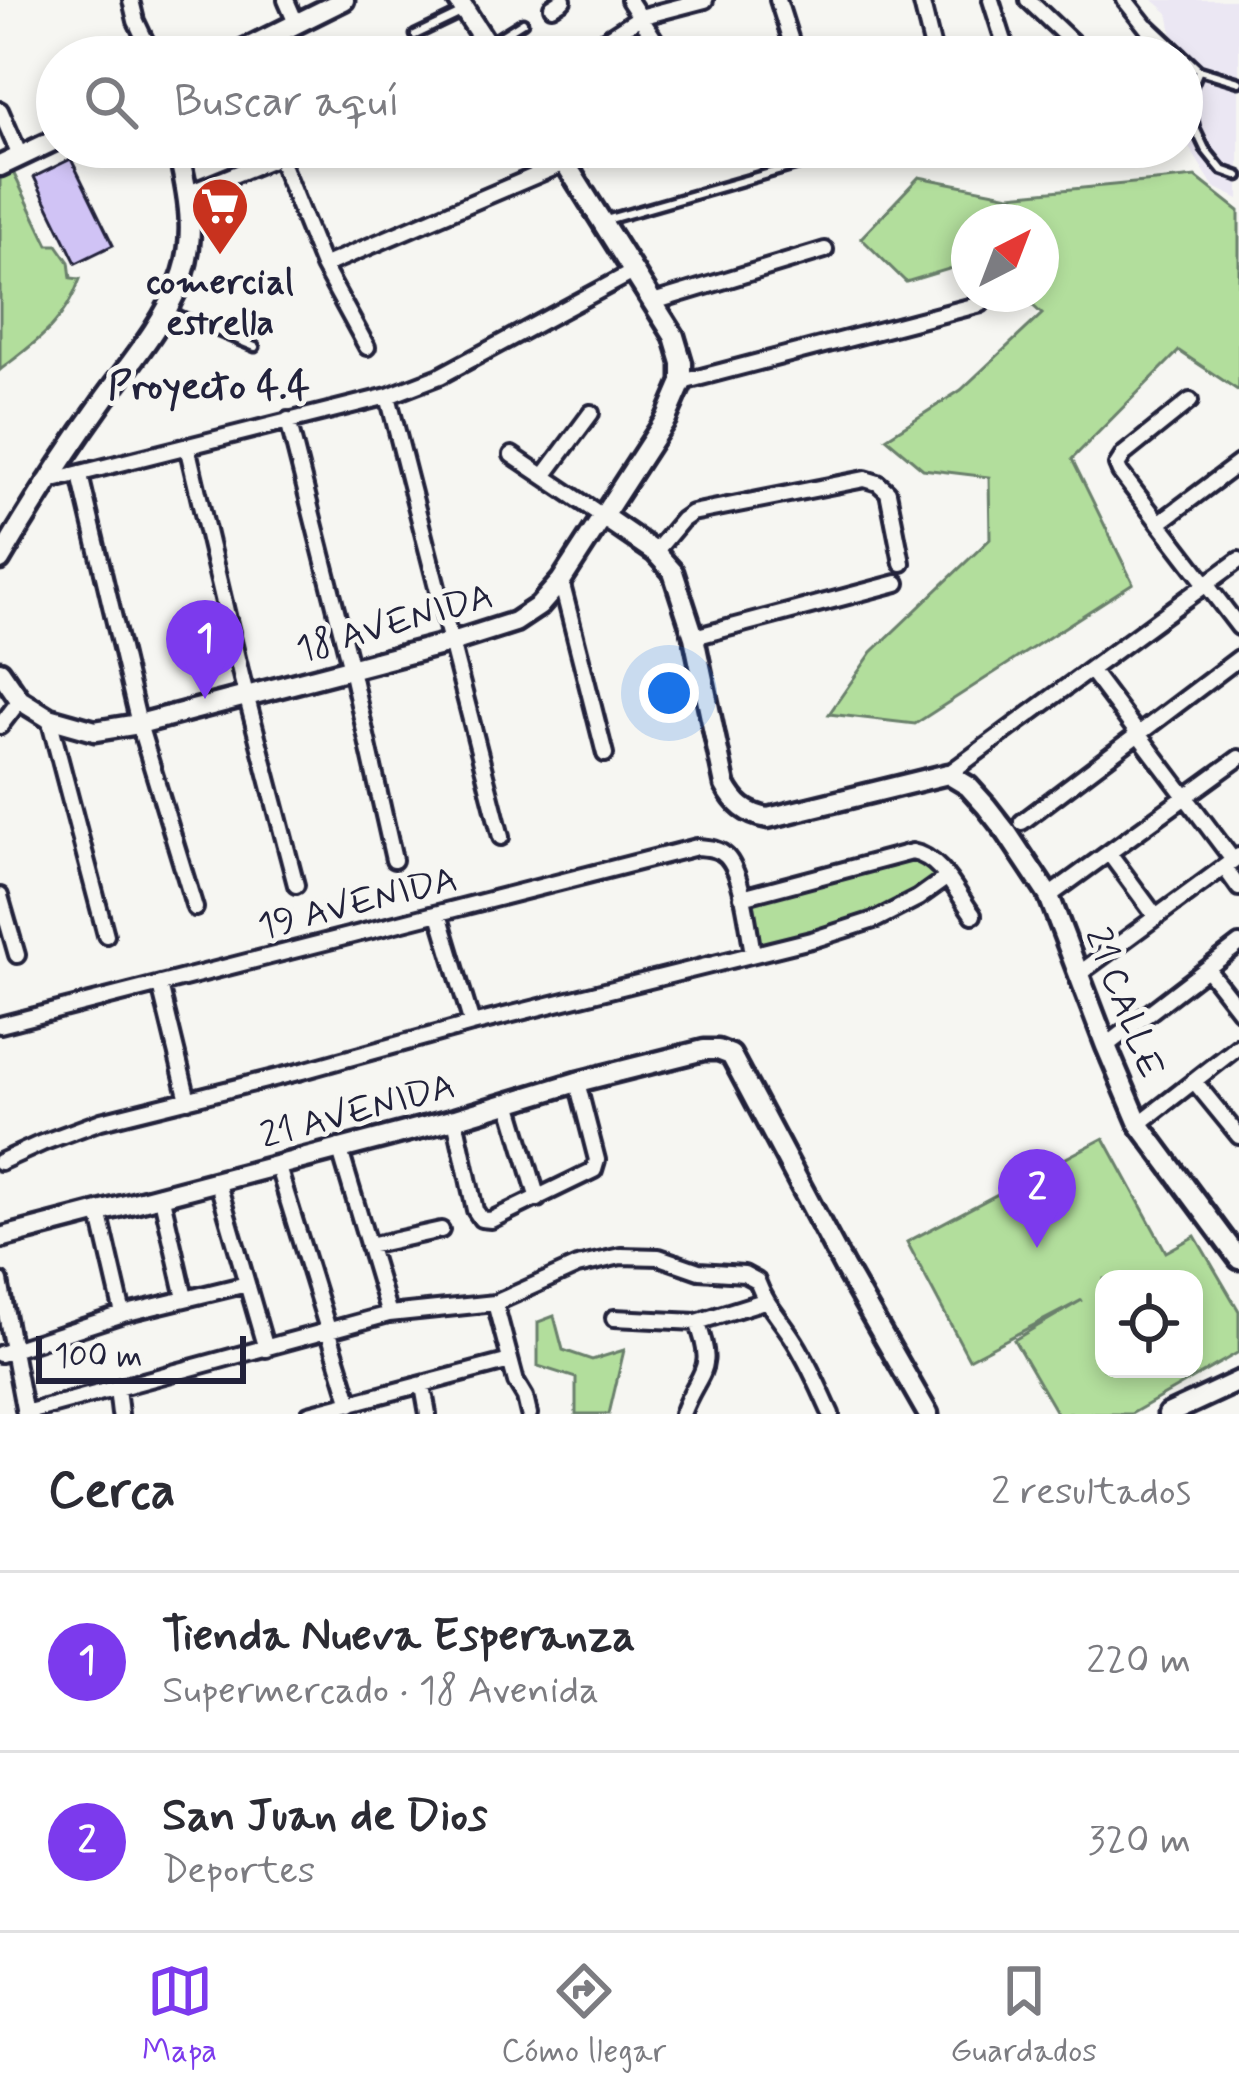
<!DOCTYPE html>
<html lang="es">
<head>
<meta charset="utf-8">
<style>
	body { margin:0; font-family:Mynerve,sans-serif; background:#f7f7f7; color:#2b2b33 }
	.controls { position:absolute; right:36px; bottom:36px; display:grid; overflow:hidden; border-radius:24px; box-shadow:0 6px 18px #0003 }
	.controls button { width:108px; height:108px; display:grid; place-items:center; padding:0; border:0; border-bottom:3px solid #e1e1e2; background:#fff; color:#2b2b33; font:60px sans-serif }
	.compass { position:absolute; left:951px; top:204px; width:108px; height:108px; border-radius:50%; background:#fff; box-shadow:0 6px 18px #0003; rotate:42deg }
	.scale { position:absolute; left:36px; bottom:30px; width:210px; box-sizing:border-box; padding-left:12px; border:6px solid #22223b; border-top:0; font-size:33px; line-height:42px; white-space:nowrap; color:#22223b; -webkit-text-stroke:9px #f6f6f2; paint-order:stroke }
	.you { position:absolute; left:669px; top:693px; width:42px; height:42px; margin:-30px; border:9px solid #fff; border-radius:50%; background:#1a73e8; box-shadow:0 0 0 18px #1a73e833 }
	.badge { display:grid; place-items:center; width:78px; height:78px; border-radius:50%; background:#7c3aed; color:#fff; font-size:39px; font-weight:700 }
	.pin { position:absolute; translate:-50% -99px; filter:drop-shadow(0 3px 6px #0008) }
	.pin::after { content:''; position:absolute; top:63px; width:42px; height:36px; background:inherit; clip-path:polygon(0 0,100% 0,50% 100%) }
	.list { margin:0; padding:0; list-style:none }
	h2 { display:flex; justify-content:space-between; align-items:center; height:156px; margin:0; padding:0 48px; font-size:51px }
	h2 small { font-size:39px; font-weight:400; color:#7c7c81 }
	.list li { display:grid; grid-template-columns:78px 1fr auto; gap:36px; align-items:center; box-sizing:border-box; height:180px; padding:0 48px; border-top:3px solid #e1e1e2 }
	.list b { display:block; font-size:45px; white-space:nowrap }
	.list p { margin:0; font-size:39px; white-space:nowrap; color:#7c7c81 }
	.list em { font-size:39px; font-style:normal; color:#7c7c81 }
	.icon { flex:none; width:66px; height:66px; fill:none; stroke:currentColor; stroke-width:2; stroke-linecap:round; stroke-linejoin:round }
	.map { position:relative; flex:none; width:1239px; height:1414px; overflow:hidden }
	.search { position:absolute; background:#fff; box-shadow:0 6px 18px #0003; left:36px; right:36px; top:36px; height:132px; display:flex; align-items:center; gap:30px; box-sizing:border-box; padding:0 42px; border-radius:66px; color:#7c7c81; font-size:45px }
	.sheet { height:516px; background:#fff }
	nav { display:flex; justify-content:space-around; align-items:center; box-sizing:border-box; height:168px; border-top:3px solid #e1e1e2; background:#fff; font-size:33px; color:#7c7c81 }
	nav a { display:grid; justify-items:center; gap:6px }
	nav .on { color:#7c3aed }
	.map>svg:first-child { display:block }
	.built { fill:#ebe7f3 }
	.green { fill:#b2de9c; stroke:#6a806c; stroke-width:3; fill-rule:evenodd }
	.building { fill:#d0c3f5; stroke:#22223b; stroke-width:3 }
	.lines { fill:none; stroke-linecap:round; stroke-linejoin:round }
	.lane-casing { stroke:#22223b; stroke-width:15 }
	.street-casing { stroke:#22223b; stroke-width:22 }
	.secondary-casing { stroke:#22223b; stroke-width:27 }
	.lane { stroke:#f6f6f2; stroke-width:6 }
	.street { stroke:#f6f6f2; stroke-width:14 }
	.secondary { stroke:#f6f6f2; stroke-width:18 }
	.labels { text-anchor:middle; stroke-width:10; stroke-linejoin:round; paint-order:stroke }
	.poi-label { font-size:36px; font-weight:bold; fill:#22223b; stroke:#f6f6f2 }
	.street-label { font-size:36px; fill:#22223b; stroke:#f6f6f2 }
	.neighbourhood-label { font-size:39px; font-weight:bold; fill:#22223b; stroke:#f6f6f2 }
</style>
</head>
<body>
<div class="map">
<svg width="1239" height="1414" viewBox="0 0 1239 1414">
	<rect width="100%" height="100%" fill="#f6f6f2"/>
	<filter id="ink" filterUnits="userSpaceOnUse"><feTurbulence type="fractalNoise" baseFrequency=".00833" numOctaves="2"/><feDisplacementMap in="SourceGraphic" scale="24" xChannelSelector="R" yChannelSelector="G"/><feConvolveMatrix kernelMatrix="1 2 1 2 8 2 1 2 1" color-interpolation-filters="sRGB"/></filter>
	<g filter="url(#ink)">
		<!-- built -->
		<path class="built" d="M1153 0H1239V199L1214 187 1182 136V57H1177L1168 13Z"/>
		<!-- green -->
		<path class="green" d="M13 172 48 245H57L69 262 71 278 80 279C64 324 36 342 0 370V178Z
			M919 177 1010 195 1196 177 1239 211V391L1179 351 1072 459 1133 583 915 724 829 714 872 652 990 539 989 477 923 469 886 438 961 390 1042 314 1020 294H1041V222H969V263L906 282 861 238Z
			M912 852 946 878 877 919 753 953 742 897Z
			M1104 1138 1166 1252 1195 1236 1239 1311V1352L1131 1414H1057L1014 1340 1082 1300 969 1359 907 1242ZM1104 1279H1194V1369H1104Z
			M554 1316 563 1350 592 1360 624 1350 609 1414H576V1378L538 1366V1322Z"/>
		<!-- building -->
		<path class="building" d="M71 159 113 245 76 263 34 177Z"/>
		<g class="lines">
			<defs>
				<path id="lane" d="M1150 24 1199 70 1239 82
					M415 35 461 13
					M491 42 523 22
					M1199 70 1188 96 1195 128 1205 149 1222 170 1239 176
					M606 220 854 149
					M168 311 255 347"/>
				<path id="street" d="M131 0 136 21 153 57
					M286 0 296 23
					M629 0 666 57
					M778 0 796 57
					M921 0 935 57
					M991 0 1009 57
					M1028 0 1088 57
					M1125 0 1148 29 1159 57
					M552 7 563 0
					M578 57 640 17 705 0
					M0 110 20 156
					M279 157 323 266 367 347
					M189 193 302 147
					M323 266 565 163 621 147
					M653 302 825 250
					M682 382 981 304
					M388 396 501 837
					M1190 401 1124 454 1117 465 1120 472 1239 627
					M288 420 351 669 394 860
					M187 446 242 679 296 885
					M512 455 604 517
					M80 475 139 724 195 908
					M544 476 591 413
					M45 482 388 396 440 376 635 271
					M1159 523 1239 463
					M655 552 682 520 692 513 865 479 878 483 888 492 902 563
					M561 581 605 754
					M694 637 897 583
					M1090 670 1233 860
					M49 718 106 935
					M0 726 20 700
					M948 774 1239 560
					M1022 822 1239 658
					M1109 853 1156 917
					M1224 867 1239 888
					M0 896 17 955
					M1049 896 1239 758
					M742 897 912 852C941 857 956 892 973 915
					M439 914 472 1024
					M1207 969 1239 1010
					M1080 973 1239 856
					M160 985 188 1100
					M0 1025 697 847C707 848 718 848 726 856 743 873 748 928 753 953
					M1106 1046 1239 944
					M1194 1081 1239 1136
					M509 1102 538 1199
					M455 1119 475 1210 481 1219 491 1220 594 1170 597 1160 577 1082
					M1139 1124 1239 1046
					M339 1147 389 1314
					M0 1162 42 1143 101 1121 302 1071 472 1024 815 939 877 919 918 898 946 878
					M277 1164 351 1404
					M217 1180 266 1349
					M161 1194 185 1298
					M99 1211 123 1314
					M368 1246 441 1230
					M0 1281 25 1414
					M495 1303 516 1382 525 1397 529 1414
					M614 1318 697 1322 764 1301
					M0 1354 123 1314 247 1284
					M423 1386 428 1414
					M117 1388 120 1414
					M25 1413 389 1314 495 1303 577 1266 621 1256 659 1257 699 1271 744 1274 757 1281C765 1303 779 1317 792 1337 808 1361 819 1388 831 1414
					M309 1414 510 1361
					M682 1414C698 1370 717 1373 697 1322"/>
				<path id="secondary" d="M458 0 495 57
					M229 57 344 0
					M0 166 57 139
					M604 517 655 552 673 572 694 637 725 785C735 804 746 814 768 818L948 774 968 786 986 806 1007 833 1049 896 1106 1046 1139 1124 1239 1259
					M0 560C33 503 67 451 105 398 131 362 163 324 180 282 198 239 188 191 177 147
					M0 671 20 700 49 718 95 731 139 724 449 643 515 622 539 606 561 581 666 419 682 382V363L674 336 555 147
					M0 1238 455 1119 577 1082 704 1050H718L731 1055 844 1267 928 1414
					M1168 1414 1239 1381"/>
			</defs>
			<!-- lane casing -->
			<use href="#lane" class="lane-casing"/>
			<!-- street casing -->
			<use href="#street" class="street-casing"/>
			<!-- secondary casing -->
			<use href="#secondary" class="secondary-casing"/>
			<!-- lane -->
			<use href="#lane" class="lane"/>
			<!-- street -->
			<use href="#street" class="street"/>
			<!-- secondary -->
			<use href="#secondary" class="secondary"/>
		</g>
	</g>
	<!-- icons -->
	<defs>
		<symbol id="supermarket-pin" viewBox="-11 -11 22 30"><path d="M0 17L-7.5 6A9.5 9.5 0 1 1 7.5 6Z" fill="#c8321e" stroke="#f6f6f2"/><path d="M-6-5.5h2.5l.6 2H6L4.5 2H-2.5L-4.4-4H-6ZM-1.5 3.2a1.3 1.3 0 1 0 .1 0ZM3 3.2a1.3 1.3 0 1 0 .1 0Z" fill="#fff"/></symbol>
	</defs>
	<g fill-rule="evenodd">
		<use href="#supermarket-pin" x="187" y="173" width="66" height="90"/>
	</g>
	<g class="labels">
		<!-- poi labels -->
		<g class="poi-label">
			<text x="220" y="293">comercial<tspan x="220" dy="41">estrella</tspan></text>
		</g>
		<!-- street labels -->
		<g class="street-label">
			<text transform="translate(394 621) rotate(-16)" y="13">18 AVENIDA</text>
			<text transform="translate(357 901) rotate(-14)" y="13">19 AVENIDA</text>
			<text transform="translate(1126 1002) rotate(69)" y="13">21 CALLE</text>
			<text transform="translate(357 1109) rotate(-15)" y="13">21 AVENIDA</text>
		</g>
		<!-- neighbourhood labels -->
		<g class="neighbourhood-label">
			<text x="209" y="398">Proyecto 4.4</text>
		</g>
	</g>
</svg>
<div class="controls">
<button><svg class="icon" aria-label="locate" viewBox="0 0 24 24"><circle cx="12" cy="12" r="6"/><path d="M12 2v4M12 18v4M2 12h4M18 12h4"/></svg></button>
</div>
<svg class="compass" viewBox="-18 -18 36 36"><path d="M0-13l5 13h-10z" fill="#e53935"/><path d="M0 13l5-13h-10z" fill="#7c7c81"/></svg>
<div class="scale">100 m</div>
<div class="you"></div>
<div class="pin badge" style="left:205px;top:699px">1</div>
<div class="pin badge" style="left:1037px;top:1248px">2</div>
<div class="search"><svg class="icon" aria-label="search" viewBox="0 0 24 24"><circle cx="10" cy="10" r="6"/><path d="M15 15l6 6"/></svg>Buscar aquí</div>
</div>
<section class="sheet">
<h2>Cerca<small>2 resultados</small></h2>
<ul class="list">
<li><span class="badge">1</span><div><b>Tienda Nueva Esperanza</b><p>Supermercado · 18 Avenida</p></div><em>220 m</em></li>
<li><span class="badge">2</span><div><b>San Juan de Dios</b><p>Deportes</p></div><em>320 m</em></li>
</ul>
</section>
<nav>
<a class="on"><svg class="icon" aria-label="map" viewBox="0 0 24 24"><path d="M3 6l6-2 6 2 6-2v14l-6 2-6-2-6 2zM9 4v14M15 6v14"/></svg>Mapa</a>
<a><svg class="icon" aria-label="directions" viewBox="0 0 24 24"><path d="M12 3l9 9-9 9-9-9zM9 14v-3h6M13 9l2 2-2 2"/></svg>Cómo llegar</a>
<a><svg class="icon" aria-label="saved" viewBox="0 0 24 24"><path d="M7 4h10v16l-5-4-5 4z"/></svg>Guardados</a>
</nav>
</body>
</html>
